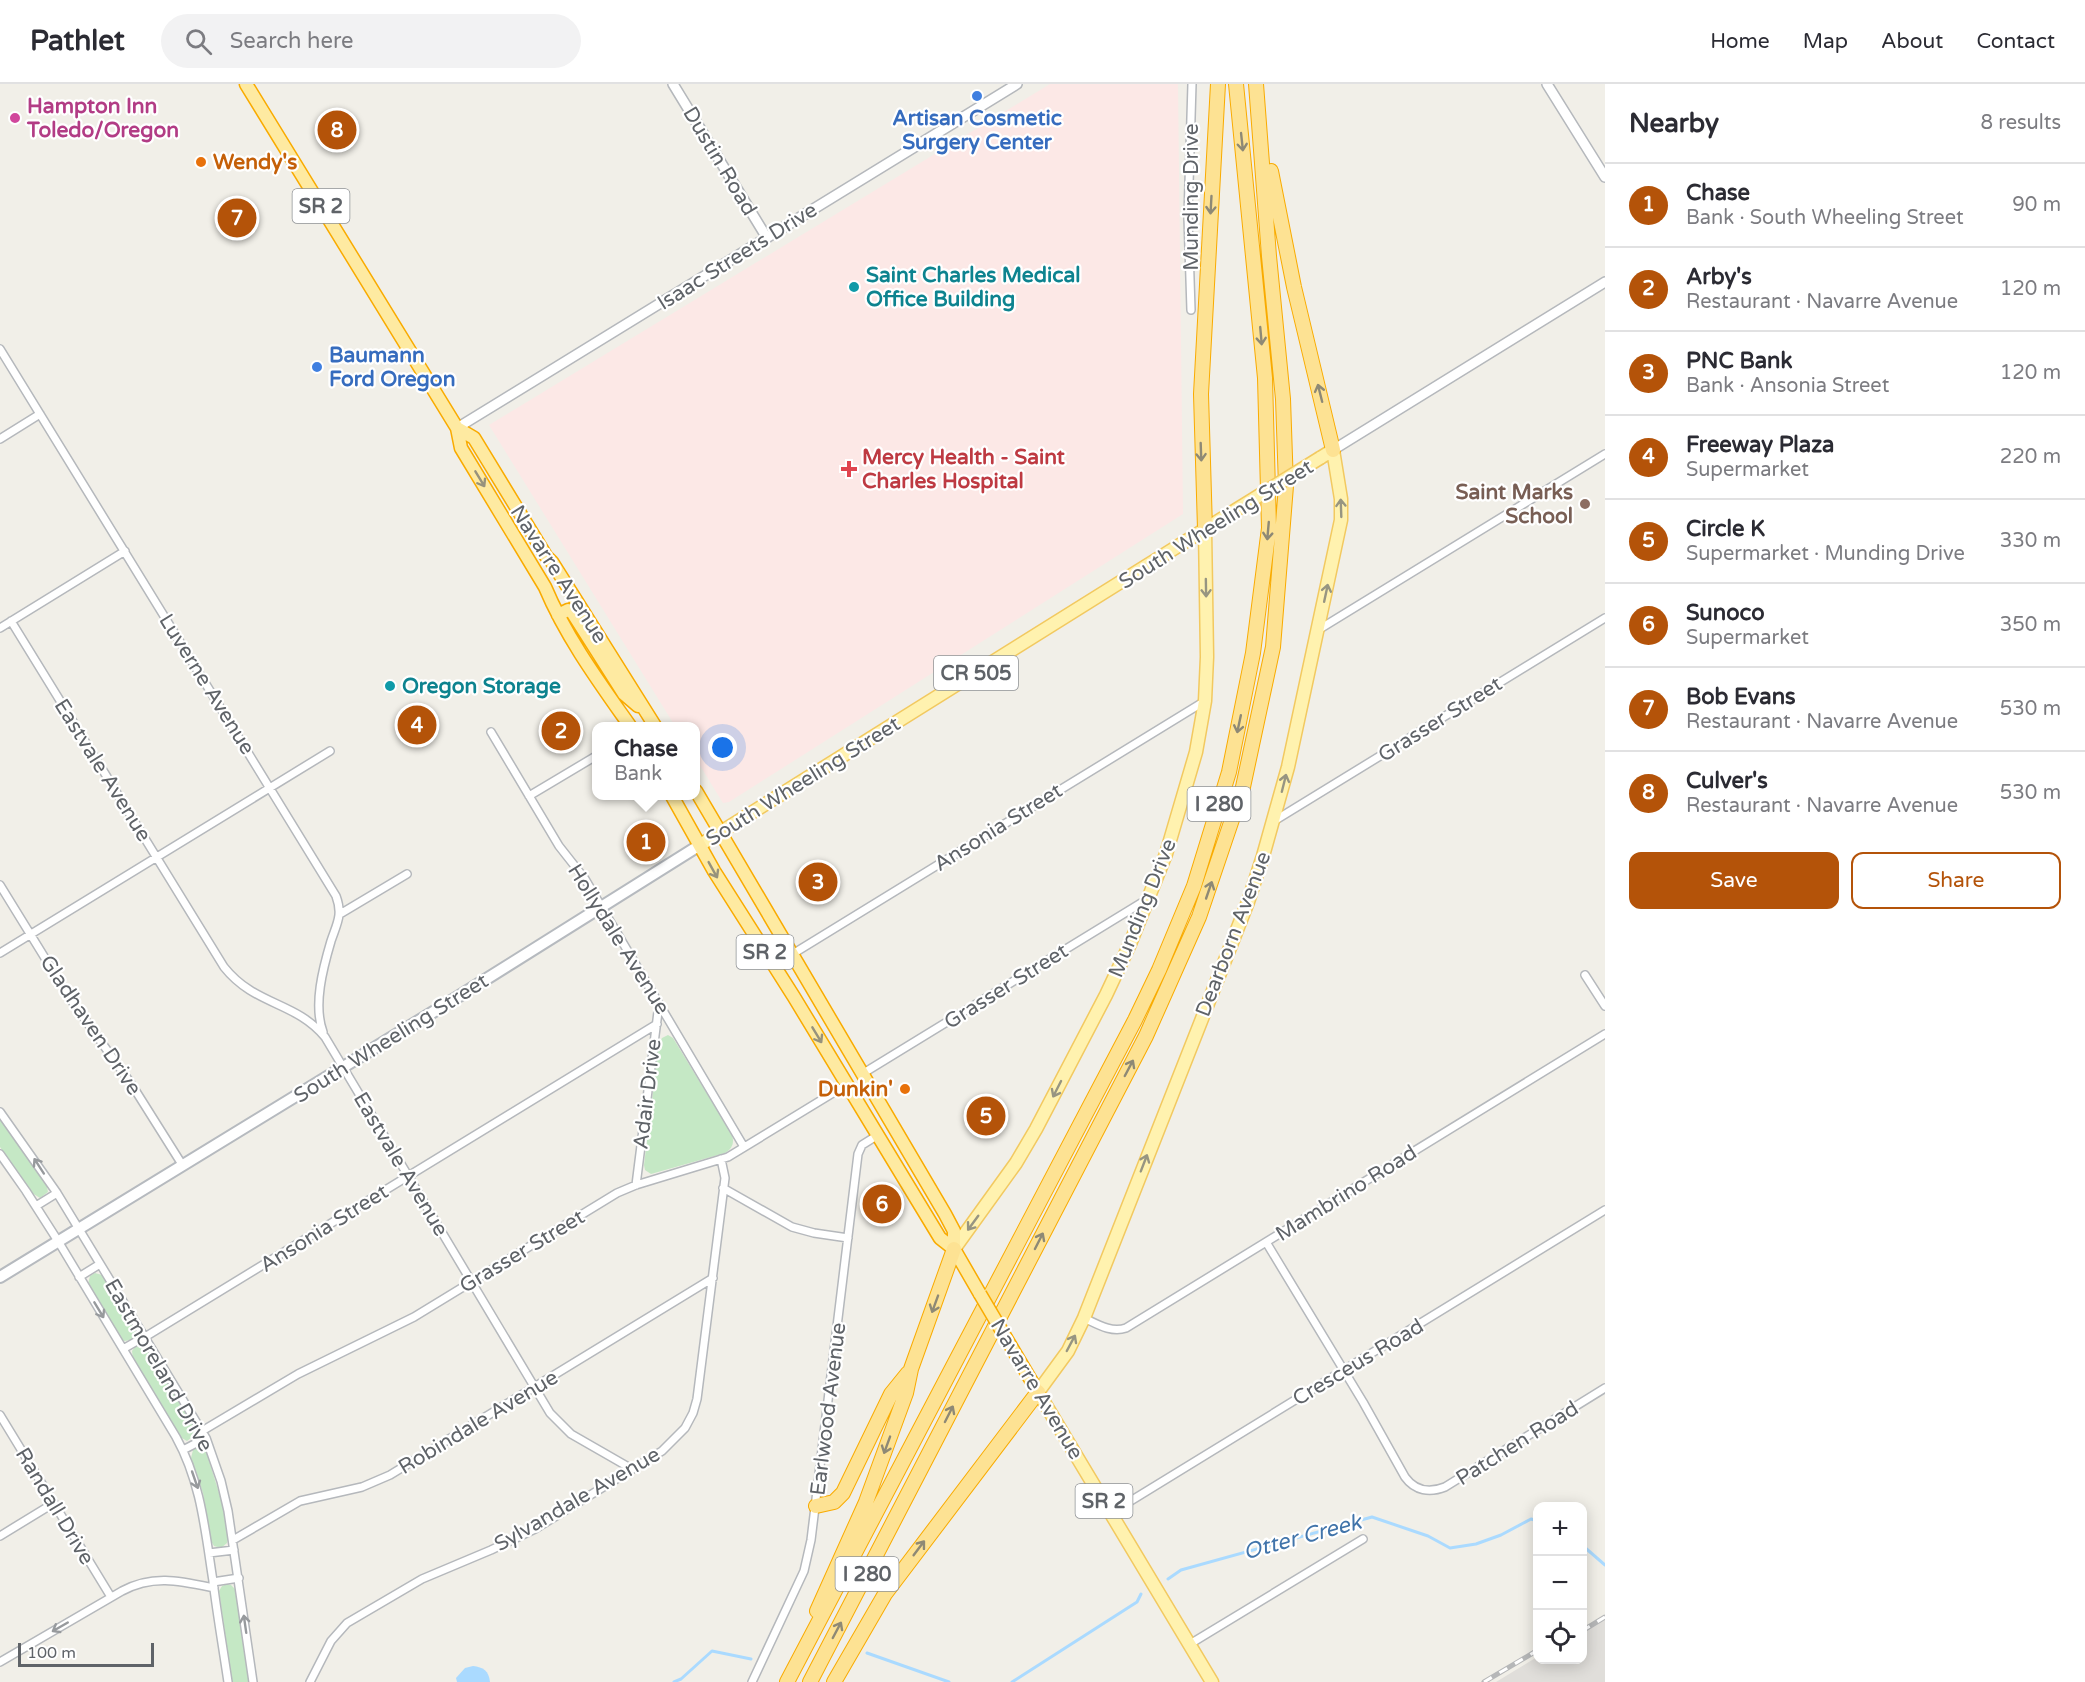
<!DOCTYPE html>
<html lang="en">
<head>
<meta charset="utf-8">
<style>
	body { margin:0; font-family:"Varela Round",sans-serif; background:#f2f2f3; color:#2b2b33 }
	.controls { position:absolute; right:18px; bottom:18px; display:grid; overflow:hidden; border-radius:12px; box-shadow:0 3px 15px #0003 }
	.controls button { width:54px; height:54px; display:grid; place-items:center; padding:0; border:0; border-bottom:2px solid #e1e1e2; background:#fff; color:#2b2b33; font:30px sans-serif }
	.scale { position:absolute; left:18px; bottom:15px; width:136px; box-sizing:border-box; padding-left:6px; border:3px solid #5f6368; border-top:0; font-size:16px; line-height:21px; white-space:nowrap; color:#5f6368; -webkit-text-stroke:4px #fff; paint-order:stroke }
	.you { position:absolute; left:723px; top:664px; width:21px; height:21px; margin:-15px; border:4px solid #fff; border-radius:50%; background:#1a73e8; box-shadow:0 0 0 9px #1a73e833 }
	.badge { display:grid; place-items:center; width:39px; height:39px; border-radius:50%; background:#b45309; color:#fff; font-size:20px; font-weight:700 }
	.pin { position:absolute; translate:-50% -50%; border:3px solid #fff; box-shadow:0 2px 6px #0006 }
	.popup { position:absolute; left:592px; top:638px; width:108px; height:78px; box-sizing:border-box; display:grid; place-content:center; border-radius:12px; background:#fff; filter:drop-shadow(0 2px 4px #0005); font-size:20px; white-space:nowrap; color:#7c7c81 }
	.popup b { font-size:22px; color:#2b2b33 }
	.popup::after { content:''; position:absolute; left:50%; top:100%; margin-left:-12px; border:12px solid transparent; border-top-color:#fff }
	.list { margin:0; padding:0; list-style:none }
	h2 { display:flex; justify-content:space-between; align-items:center; height:78px; margin:0; padding:0 24px; font-size:26px }
	h2 small { font-size:20px; font-weight:400; color:#7c7c81 }
	.list li { display:grid; grid-template-columns:39px 1fr auto; gap:18px; align-items:center; box-sizing:border-box; height:84px; padding:0 24px; border-top:2px solid #e1e1e2 }
	.list b { display:block; font-size:22px; white-space:nowrap }
	.list p { margin:0; font-size:20px; white-space:nowrap; color:#7c7c81 }
	.list em { font-size:20px; font-style:normal; color:#7c7c81 }
	.actions { display:flex; gap:12px; padding:18px 24px }
	.actions a { flex:1; padding:14px 0; border:2px solid #b45309; border-radius:12px; text-align:center; font-size:21px; color:#b45309 }
	.actions .main { background:#b45309; color:#fff }
	.icon { flex:none; width:33px; height:33px; fill:none; stroke:currentColor; stroke-width:2; stroke-linecap:round; stroke-linejoin:round }
	.map { position:relative; flex:none; width:1605px; height:1598px; overflow:hidden }
	header { display:flex; align-items:center; gap:36px; box-sizing:border-box; height:84px; padding:0 30px; background:#fff; border-bottom:2px solid #e1e1e2 }
	header strong { font-size:28px }
	nav { display:flex; gap:33px; margin-inline-start:auto; font-size:21px }
	.search { width:420px; height:54px; background:#f2f2f3; display:flex; align-items:center; gap:15px; box-sizing:border-box; padding:0 21px; border-radius:33px; color:#7c7c81; font-size:22px }
	main { display:flex }
	aside { flex:1; background:#fff }
	.map>svg:first-child { display:block }
	.industrial { fill:#e0deda }
	.medical { fill:#fce8e6 }
	.green { fill:#c5e8c5 }
	.water { fill:#aadaff }
	.lines { fill:none; stroke-linecap:round; stroke-linejoin:round }
	.stream { stroke:#aadaff; stroke-width:3 }
	.minor-casing { stroke:#b5b8bc; stroke-width:10 }
	.tertiary-casing { stroke:#b5b8bc; stroke-width:12 }
	.secondary-casing { stroke:#b6babf; stroke-width:14 }
	.primary-casing { stroke:#f2c960; stroke-width:15 }
	.trunk-casing { stroke:#f9ab00; stroke-width:15 }
	.motorway-casing { stroke:#f9ab00; stroke-width:16 }
	.minor { stroke:#fff; stroke-width:7 }
	.tertiary { stroke:#fff; stroke-width:9 }
	.secondary { stroke:#fff; stroke-width:10 }
	.primary { stroke:#fff2af; stroke-width:12 }
	.trunk { stroke:#feeaa1; stroke-width:12 }
	.motorway { stroke:#fde293; stroke-width:14 }
	.rail-casing { stroke:#b6b7b8; stroke-width:5 }
	.rail { stroke:#fff; stroke-width:3; stroke-dasharray:9; stroke-linecap:butt }
	.primary-bridge-casing { stroke:#f2c960; stroke-width:15; stroke-linecap:butt }
	.trunk-bridge-casing { stroke:#f9ab00; stroke-width:15; stroke-linecap:butt }
	.primary-bridge { stroke:#fff2af; stroke-width:12 }
	.trunk-bridge { stroke:#feeaa1; stroke-width:12 }
	.oneway { stroke:#8e8975 }
	.oneway2 { stroke:#97927c }
	.oneway3 { stroke:#979581 }
	.oneway4 { stroke:#979a9d }
	.shop-dot { fill:#3f7fe0; stroke:#fff; stroke-width:2 }
	.hotel-dot { fill:#d1479c; stroke:#fff; stroke-width:2 }
	.food-dot { fill:#e8710a; stroke:#fff; stroke-width:2 }
	.culture-dot { fill:#0f9aa8; stroke:#fff; stroke-width:2 }
	.health-dot { fill:#e0444e; stroke:#fff; stroke-width:2 }
	.education-dot { fill:#8d6e63; stroke:#fff; stroke-width:2 }
	.labels { text-anchor:middle; stroke-width:4.5; stroke-linejoin:round; paint-order:stroke }
	.shield { fill:#fff; stroke:#8f9295; stroke-width:1.5 }
	.shield-label { font-size:20px; font-weight:bold; fill:#5f6368 }
	.hotel-label { font-size:21px; font-weight:bold; fill:#b23c85; stroke:#fff; text-anchor:start }
	.shop-label { font-size:21px; font-weight:bold; fill:#366cbe; stroke:#fff }
	.street-label { font-size:21px; fill:#5f6368; stroke:#fff }
	.food-label { font-size:21px; font-weight:bold; fill:#c56008; stroke:#fff; text-anchor:start }
	.culture-label { font-size:21px; font-weight:bold; fill:#0d838f; stroke:#fff; text-anchor:start }
	.health-label { font-size:21px; font-weight:bold; fill:#be3a42; stroke:#fff; text-anchor:start }
	.education-label { font-size:21px; font-weight:bold; fill:#785e54; stroke:#fff; text-anchor:end }
	.water-label { font-size:22px; font-style:italic; fill:#4174aa; stroke:#fff }
</style>
</head>
<body>
<header>
<strong>Pathlet</strong>
<div class="search"><svg class="icon" aria-label="search" viewBox="0 0 24 24"><circle cx="10" cy="10" r="6"/><path d="M15 15l6 6"/></svg>Search here</div>
<nav><a>Home</a><a>Map</a><a>About</a><a>Contact</a></nav>
</header>
<main>
<div class="map">
<svg width="1605" height="1598" viewBox="0 0 1605 1598">
	<rect width="100%" height="100%" fill="#f1efe8"/>
	<!-- industrial -->
	<path class="industrial" d="M1605 1532V1598H1496L1537 1573 1538 1576H1582L1583 1546Z"/>
	<!-- medical -->
	<path class="medical" d="M1050 0H1178L1183 430 729 718 723 719 696 675V642H675L489 341Z"/>
	<!-- green -->
	<path class="green" d="M668 951 673 954 731 1049C735 1057 733 1065 725 1069L651 1090 645 1086 644 1081 659 959 662 954Z
		M0 1035 46 1098 48 1108 40 1114 32 1109 0 1063Z
		M95 1189 102 1191 135 1246V1252L131 1256 124 1257 121 1254 88 1200 90 1192Z
		M141 1261 147 1264 195 1345V1351L187 1357 180 1353 133 1275 132 1267 135 1263Z
		M200 1363 206 1366 207 1370 223 1422 228 1455 227 1459 221 1464 214 1462 211 1457 203 1409 191 1374 193 1366Z
		M227 1500 231 1501 236 1506 249 1598H232L219 1507 222 1502Z"/>
	<!-- water -->
	<path class="water" d="M473 1582C483 1583 489 1587 490 1598H457L456 1594 465 1584Z"/>
	<g class="lines">
		<!-- stream -->
		<path class="stream" d="M1582 1461 1605 1481
			M1168 1495 1181 1486 1372 1433 1428 1452 1450 1464 1476 1460 1501 1451 1531 1435 1538 1437
			M867 1569 949 1598
			M674 1598 681 1595 712 1567 751 1575
			M1012 1598 1137 1518 1141 1510"/>
		<defs>
			<path id="minor" d="M1191 226 1188 133 1192 0
				M0 265 336 812C343 831 337 839 331 857 323 884 313 921 323 948
				M0 355 40 330
				M11 537 224 883C255 922 295 917 325 953L550 1329 571 1350 632 1385
				M0 544 125 467
				M1318 546 1605 370
				M491 648 559 762 585 795 744 1063
				M529 712 596 672
				M1274 737 1605 534
				M0 801 69 913 132 1001 183 1082
				M340 830 407 790
				M0 869 330 667
				M791 871 1205 617
				M1585 891 1605 922
				M862 990 1146 816
				M0 1028 57 1109 206 1354 221 1397 228 1427 253 1598
				M0 1070 26 1107 58 1157 176 1353C201 1398 205 1446 213 1497 217 1530 223 1564 228 1598
				M636 1101 659 920
				M723 1104 792 1143 814 1149 848 1154
				M36 1122 57 1109
				M1266 1158 1363 1318 1405 1393C1415 1407 1430 1409 1445 1403L1605 1304
				M79 1193 100 1180
				M1084 1234C1097 1240 1111 1249 1126 1244L1605 950
				M145 1253 657 940
				M123 1265 144 1253
				M0 1331 111 1513
				M202 1347 298 1290 414 1233 617 1109 636 1101 728 1073 846 1001
				M183 1366 206 1354
				M1111 1429 1605 1126
				M0 1452 54 1419
				M233 1456 300 1417 362 1403 390 1391 713 1194
				M209 1469 234 1466
				M213 1498 239 1494
				M1190 1560 1363 1455
				M0 1578 122 1507C153 1490 181 1497 214 1504
				M310 1598 331 1557 347 1539 422 1495 491 1466 535 1445 662 1367 685 1344 693 1329 697 1315 725 1094 721 1075
				M752 1598 804 1487 811 1456 858 1070 862 1061 878 1051"/>
			<path id="tertiary" d="M673 0 767 154
				M1547 0 1605 93
				M457 344 1017 0
				M1333 366 1605 198"/>
			<path id="secondary" d="M0 1193 456 914 700 761"/>
			<path id="primary" d="M700 761 1231 429
				M954 1165 1016 1079 1036 1045 1106 911 1130 860 1166 770 1196 668 1205 617 1207 573 1205 445
				M1212 1598 1038 1308 1068 1267 1084 1234 1248 818 1263 772 1288 683 1341 436V415L1333 366 1320 374"/>
			<path id="trunk" d="M246 0 457 344 461 364 545 503C566 553 599 598 630 642
				M457 344 474 354 546 472 552 478 655 642
				M558 531 568 526 572 528 624 610 638 622
				M696 707 945 1130 954 1147V1165
				M672 712 714 787 794 913 940 1154 954 1165 980 1210
				M1006 1254 1038 1308"/>
			<path id="motorway" d="M1271 87 1294 203 1333 366
				M1205 445 1201 310 1218 0
				M816 1422 834 1418 843 1409 891 1310 908 1289
				M817 1527 866 1418 906 1309 911 1285 954 1165
				M787 1598 1135 936 1159 886 1194 802 1229 688 1253 569 1269 444 1265 294 1236 0
				M810 1598 1146 952 1199 833 1243 703 1273 563 1286 402 1283 315 1269 172 1256 0
				M834 1598 885 1510 1038 1308"/>
		</defs>
		<!-- minor casing -->
		<use href="#minor" class="minor-casing"/>
		<!-- tertiary casing -->
		<use href="#tertiary" class="tertiary-casing"/>
		<!-- secondary casing -->
		<use href="#secondary" class="secondary-casing"/>
		<!-- primary casing -->
		<use href="#primary" class="primary-casing"/>
		<!-- trunk casing -->
		<use href="#trunk" class="trunk-casing"/>
		<!-- motorway casing -->
		<use href="#motorway" class="motorway-casing"/>
		<!-- minor -->
		<use href="#minor" class="minor"/>
		<!-- tertiary -->
		<use href="#tertiary" class="tertiary"/>
		<!-- secondary -->
		<use href="#secondary" class="secondary"/>
		<!-- primary -->
		<use href="#primary" class="primary"/>
		<!-- trunk -->
		<use href="#trunk" class="trunk"/>
		<!-- motorway -->
		<use href="#motorway" class="motorway"/>
		<defs>
			<path id="rail" d="M1582 1547 1605 1533
				M1484 1598 1538 1566"/>
		</defs>
		<!-- rail casing -->
		<use href="#rail" class="rail-casing"/>
		<!-- rail -->
		<use href="#rail" class="rail"/>
		<defs>
			<path id="primary-bridge" d="M1231 429 1320 374"/>
			<path id="trunk-bridge" d="M980 1210 1006 1254"/>
		</defs>
		<!-- primary-bridge casing -->
		<use href="#primary-bridge" class="primary-bridge-casing"/>
		<!-- trunk-bridge casing -->
		<use href="#trunk-bridge" class="trunk-bridge-casing"/>
		<!-- primary-bridge -->
		<use href="#primary-bridge" class="primary-bridge"/>
		<!-- trunk-bridge -->
		<use href="#trunk-bridge" class="trunk-bridge"/>
	</g>
	<!-- one-way arrows -->
	<defs><path id="oneway-shaft" d="M-6 0H5M1.5-3L5.5 0L1.5 3" fill="none" stroke-width="1.6" stroke-linecap="round" stroke-linejoin="round" transform="scale(1.5)"/></defs>
	<g class="oneway">
		<use href="#oneway-shaft" transform="translate(1242 58) rotate(84)"/>
		<use href="#oneway-shaft" transform="translate(1211 121) rotate(93)"/>
		<use href="#oneway-shaft" transform="translate(1261 252) rotate(85)"/>
		<use href="#oneway-shaft" transform="translate(1320 309) rotate(-104)"/>
		<use href="#oneway-shaft" transform="translate(1201 368) rotate(88)"/>
		<use href="#oneway-shaft" transform="translate(1268 447) rotate(95)"/>
		<use href="#oneway-shaft" transform="translate(1239 640) rotate(102)"/>
		<use href="#oneway-shaft" transform="translate(1209 806) rotate(-71)"/>
		<use href="#oneway-shaft" transform="translate(1129 984) rotate(-62)"/>
		<use href="#oneway-shaft" transform="translate(1039 1157) rotate(-63)"/>
		<use href="#oneway-shaft" transform="translate(935 1220) rotate(110)"/>
		<use href="#oneway-shaft" transform="translate(949 1330) rotate(-63)"/>
		<use href="#oneway-shaft" transform="translate(887 1361) rotate(110)"/>
		<use href="#oneway-shaft" transform="translate(919 1464) rotate(-53)"/>
		<use href="#oneway-shaft" transform="translate(837 1546) rotate(-62)"/>
	</g>
	<g class="oneway2">
		<use href="#oneway-shaft" transform="translate(480 395) rotate(59)"/>
		<use href="#oneway-shaft" transform="translate(713 786) rotate(61)"/>
		<use href="#oneway-shaft" transform="translate(817 951) rotate(59)"/>
	</g>
	<g class="oneway3">
		<use href="#oneway-shaft" transform="translate(1341 424) rotate(-92)"/>
		<use href="#oneway-shaft" transform="translate(1206 504) rotate(89)"/>
		<use href="#oneway-shaft" transform="translate(1326 509) rotate(-78)"/>
		<use href="#oneway-shaft" transform="translate(1284 699) rotate(-76)"/>
		<use href="#oneway-shaft" transform="translate(1057 1005) rotate(117)"/>
		<use href="#oneway-shaft" transform="translate(1144 1079) rotate(-69)"/>
		<use href="#oneway-shaft" transform="translate(973 1139) rotate(126)"/>
		<use href="#oneway-shaft" transform="translate(1071 1259) rotate(-62)"/>
	</g>
	<g class="oneway4">
		<use href="#oneway-shaft" transform="translate(39 1082) rotate(-123)"/>
		<use href="#oneway-shaft" transform="translate(99 1226) rotate(59)"/>
		<use href="#oneway-shaft" transform="translate(195 1396) rotate(71)"/>
		<use href="#oneway-shaft" transform="translate(245 1540) rotate(-98)"/>
		<use href="#oneway-shaft" transform="translate(60 1543) rotate(150)"/>
	</g>
	<!-- markers -->
	<g class="shop-dot">
		<circle cx="977" cy="12" r="6"/>
		<circle cx="317" cy="283" r="6"/>
	</g>
	<circle class="hotel-dot" cx="15" cy="34" r="6"/>
	<g class="food-dot">
		<circle cx="201" cy="78" r="6"/>
		<circle cx="905" cy="1005" r="6"/>
	</g>
	<g class="culture-dot">
		<circle cx="854" cy="203" r="6"/>
		<circle cx="390" cy="602" r="6"/>
	</g>
	<path class="health-dot" d="M846 376h6v6h6v6h-6v6h-6v-6h-6v-6h6z"/>
	<circle class="education-dot" cx="1585" cy="420" r="6"/>
	<g class="labels">
		<!-- shield labels -->
		<g class="shield">
			<rect x="292.5" y="105" width="57" height="34" rx="4.5"/>
			<rect x="934" y="572" width="84" height="34" rx="4.5"/>
			<rect x="1187.5" y="703" width="63" height="34" rx="4.5"/>
			<rect x="736.5" y="851" width="57" height="34" rx="4.5"/>
			<rect x="1075.5" y="1400" width="57" height="34" rx="4.5"/>
			<rect x="835.5" y="1473" width="63" height="34" rx="4.5"/>
		</g>
		<g class="shield-label">
			<text x="321" y="129">SR 2</text>
			<text x="976" y="596">CR 505</text>
			<text x="1219" y="727">I 280</text>
			<text x="765" y="875">SR 2</text>
			<text x="1104" y="1424">SR 2</text>
			<text x="867" y="1497">I 280</text>
		</g>
		<!-- hotel labels -->
		<g class="hotel-label">
			<text x="27" y="29">Hampton Inn<tspan x="27" dy="24">Toledo/Oregon</tspan></text>
		</g>
		<!-- shop labels -->
		<g class="shop-label">
			<text x="977" y="41">Artisan Cosmetic<tspan x="977" dy="24">Surgery Center</tspan></text>
			<text x="329" y="278" text-anchor="start">Baumann<tspan x="329" dy="24">Ford Oregon</tspan></text>
		</g>
		<!-- street labels -->
		<g class="street-label">
			<text transform="translate(720 77) rotate(59)" y="7">Dustin Road</text>
			<text transform="translate(1191 113) rotate(-90)" y="7">Munding Drive</text>
			<text transform="translate(737 172) rotate(-32)" y="7">Isaac Streets Drive</text>
			<text transform="translate(1216 440) rotate(-32)" y="7">South Wheeling Street</text>
			<text transform="translate(559 490) rotate(57)" y="7">Navarre Avenue</text>
			<text transform="translate(207 600) rotate(58)" y="7">Luverne Avenue</text>
			<text transform="translate(1440 635) rotate(-32)" y="7">Grasser Street</text>
			<text transform="translate(103 686) rotate(58)" y="7">Eastvale Avenue</text>
			<text transform="translate(803 697) rotate(-32)" y="7">South Wheeling Street</text>
			<text transform="translate(998 743) rotate(-32)" y="7">Ansonia Street</text>
			<text transform="translate(1142 824) rotate(-68)" y="7">Munding Drive</text>
			<text transform="translate(1233 850) rotate(-69)" y="7">Dearborn Avenue</text>
			<text transform="translate(619 855) rotate(58)" y="7">Hollydale Avenue</text>
			<text transform="translate(1006 902) rotate(-32)" y="7">Grasser Street</text>
			<text transform="translate(91 941) rotate(56)" y="7">Gladhaven Drive</text>
			<text transform="translate(391 954) rotate(-32)" y="7">South Wheeling Street</text>
			<text transform="translate(647 1010) rotate(-83)" y="7">Adair Drive</text>
			<text transform="translate(401 1080) rotate(59)" y="7">Eastvale Avenue</text>
			<text transform="translate(1346 1109) rotate(-32)" y="7">Mambrino Road</text>
			<text transform="translate(324 1144) rotate(-32)" y="7">Ansonia Street</text>
			<text transform="translate(522 1167) rotate(-31)" y="7">Grasser Street</text>
			<text transform="translate(1358 1278) rotate(-31)" y="7">Cresceus Road</text>
			<text transform="translate(159 1281) rotate(60)" y="7">Eastmoreland Drive</text>
			<text transform="translate(1037 1305) rotate(59)" y="7">Navarre Avenue</text>
			<text transform="translate(828 1325) rotate(-83)" y="7">Earlwood Avenue</text>
			<text transform="translate(478 1338) rotate(-31)" y="7">Robindale Avenue</text>
			<text transform="translate(1517 1359) rotate(-32)" y="7">Patchen Road</text>
			<text transform="translate(577 1415) rotate(-30)" y="7">Sylvandale Avenue</text>
			<text transform="translate(55 1422) rotate(59)" y="7">Randall Drive</text>
		</g>
		<!-- food labels -->
		<g class="food-label">
			<text x="213" y="85">Wendy's</text>
			<text x="893" y="1012" text-anchor="end">Dunkin'</text>
		</g>
		<!-- culture labels -->
		<g class="culture-label">
			<text x="866" y="198">Saint Charles Medical<tspan x="866" dy="24">Office Building</tspan></text>
			<text x="402" y="609">Oregon Storage</text>
		</g>
		<!-- health labels -->
		<g class="health-label">
			<text x="862" y="380">Mercy Health - Saint<tspan x="862" dy="24">Charles Hospital</tspan></text>
		</g>
		<!-- education labels -->
		<g class="education-label">
			<text x="1573" y="415">Saint Marks<tspan x="1573" dy="24">School</tspan></text>
		</g>
		<!-- water labels -->
		<g class="water-label">
			<text transform="translate(1302 1452) rotate(-15)" y="8">Otter Creek</text>
		</g>
	</g>
</svg>
<div class="controls">
<button>+</button>
<button>−</button>
<button><svg class="icon" aria-label="locate" viewBox="0 0 24 24"><circle cx="12" cy="12" r="6"/><path d="M12 2v4M12 18v4M2 12h4M18 12h4"/></svg></button>
</div>
<div class="scale">100 m</div>
<div class="you"></div>
<div class="pin badge" style="left:646px;top:758px">1</div>
<div class="popup"><b>Chase</b>Bank</div>
<div class="pin badge" style="left:561px;top:647px">2</div>
<div class="pin badge" style="left:818px;top:798px">3</div>
<div class="pin badge" style="left:417px;top:641px">4</div>
<div class="pin badge" style="left:986px;top:1032px">5</div>
<div class="pin badge" style="left:882px;top:1120px">6</div>
<div class="pin badge" style="left:237px;top:134px">7</div>
<div class="pin badge" style="left:337px;top:46px">8</div>
</div>
<aside>
<h2>Nearby<small>8 results</small></h2>
<ul class="list">
<li><span class="badge">1</span><div><b>Chase</b><p>Bank · South Wheeling Street</p></div><em>90 m</em></li>
<li><span class="badge">2</span><div><b>Arby's</b><p>Restaurant · Navarre Avenue</p></div><em>120 m</em></li>
<li><span class="badge">3</span><div><b>PNC Bank</b><p>Bank · Ansonia Street</p></div><em>120 m</em></li>
<li><span class="badge">4</span><div><b>Freeway Plaza</b><p>Supermarket</p></div><em>220 m</em></li>
<li><span class="badge">5</span><div><b>Circle K</b><p>Supermarket · Munding Drive</p></div><em>330 m</em></li>
<li><span class="badge">6</span><div><b>Sunoco</b><p>Supermarket</p></div><em>350 m</em></li>
<li><span class="badge">7</span><div><b>Bob Evans</b><p>Restaurant · Navarre Avenue</p></div><em>530 m</em></li>
<li><span class="badge">8</span><div><b>Culver's</b><p>Restaurant · Navarre Avenue</p></div><em>530 m</em></li>
</ul>
<div class="actions"><a class="main">Save</a><a>Share</a></div>
</aside>
</main>
</body>
</html>
